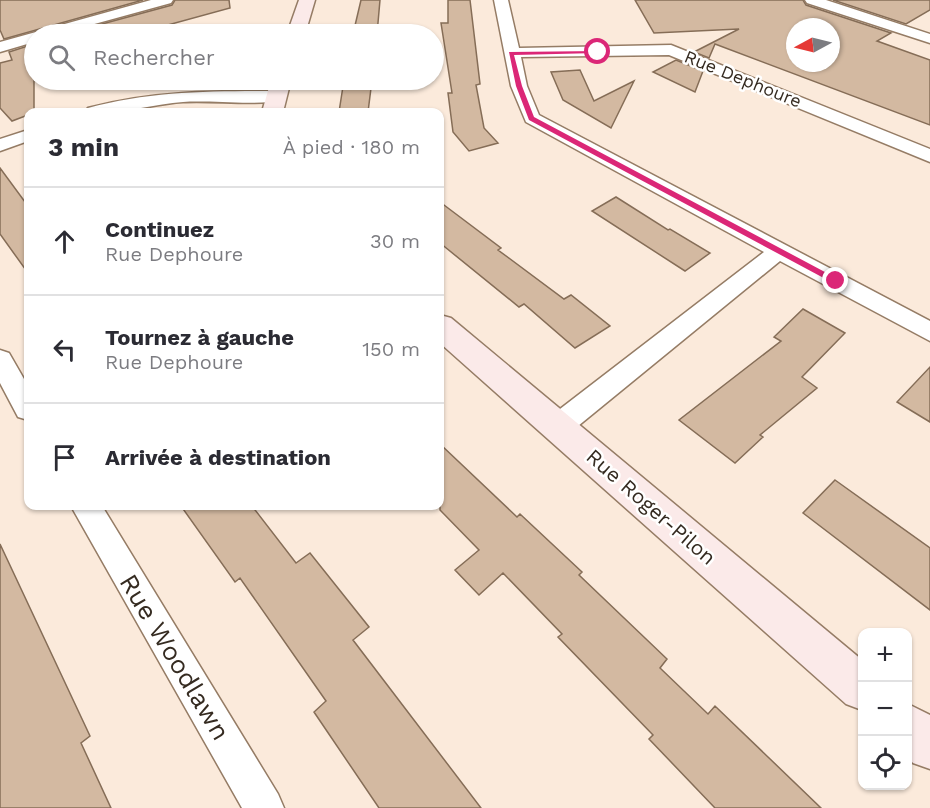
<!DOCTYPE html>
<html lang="fr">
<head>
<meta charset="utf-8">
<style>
	body { margin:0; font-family:"Work Sans",sans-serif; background:#f2f2f3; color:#2b2b33 }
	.controls { position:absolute; right:18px; bottom:18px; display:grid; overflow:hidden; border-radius:12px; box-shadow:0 2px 4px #0004 }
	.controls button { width:54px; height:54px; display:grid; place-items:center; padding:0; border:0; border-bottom:2px solid #e1e1e2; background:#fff; color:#2b2b33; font:30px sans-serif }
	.compass { position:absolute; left:786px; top:18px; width:54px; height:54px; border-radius:50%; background:#fff; box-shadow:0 2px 4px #0004; rotate:263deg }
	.stop { position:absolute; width:18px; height:18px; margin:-14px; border:4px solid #db2777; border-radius:50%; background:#fff }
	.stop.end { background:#db2777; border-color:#fff; box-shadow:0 2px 6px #0008 }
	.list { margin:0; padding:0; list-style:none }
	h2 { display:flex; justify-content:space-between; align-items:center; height:78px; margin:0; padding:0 24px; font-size:26px }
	h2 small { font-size:20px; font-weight:400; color:#7c7c81 }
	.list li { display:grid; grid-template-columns:39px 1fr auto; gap:18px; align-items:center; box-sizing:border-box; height:108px; padding:0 24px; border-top:2px solid #e1e1e2 }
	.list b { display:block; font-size:22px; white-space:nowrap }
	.list p { margin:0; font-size:20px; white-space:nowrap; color:#7c7c81 }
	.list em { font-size:20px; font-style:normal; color:#7c7c81 }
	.icon { flex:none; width:33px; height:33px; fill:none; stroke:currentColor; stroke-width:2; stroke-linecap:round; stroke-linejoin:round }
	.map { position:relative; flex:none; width:930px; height:808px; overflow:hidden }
	.search { position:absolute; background:#fff; box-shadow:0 2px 4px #0004; left:24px; top:24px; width:420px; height:66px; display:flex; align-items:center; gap:15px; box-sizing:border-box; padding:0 21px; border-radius:33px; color:#7c7c81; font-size:22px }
	.panel { position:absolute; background:#fff; box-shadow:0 2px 4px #0004; left:24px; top:108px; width:420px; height:402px; border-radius:12px }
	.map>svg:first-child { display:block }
	.building { fill:#d3b9a1; stroke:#856d57; stroke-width:1.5; fill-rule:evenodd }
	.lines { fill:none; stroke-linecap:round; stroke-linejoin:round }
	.street-casing { stroke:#957c65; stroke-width:3 }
	.secondary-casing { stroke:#957c65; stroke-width:3 }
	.street { fill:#fff; fill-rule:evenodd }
	.secondary { fill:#fbeae9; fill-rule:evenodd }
	.route { fill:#db2777 }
	.labels { text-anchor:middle; stroke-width:5; stroke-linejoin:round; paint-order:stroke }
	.far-street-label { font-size:18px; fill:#352b21; stroke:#fff }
	.street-label { font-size:21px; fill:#352b21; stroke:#fff }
	.near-street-label { font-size:26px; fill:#352b21; stroke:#fff }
</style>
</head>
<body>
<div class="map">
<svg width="930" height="808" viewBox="0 0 930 808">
	<rect width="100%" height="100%" fill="#fbeadb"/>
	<!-- building -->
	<path class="building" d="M0 0H143L4 39 0 30Z
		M175 0H229L230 8 135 34H65L172 5Z
		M361 0H380L377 34H353Z
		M448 0H470L480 84 476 85 484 128 498 143 469 151 453 132 448 93H452L441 23H448Z
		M635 0H803L806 5 891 33 877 41 930 60V125L715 44 709 58 694 52 739 29 654 33ZM795 27H831V63H795Z
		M833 0H930V10L906 24Z
		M34 44V112H28V115L12 121 0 108V63L12 60 9 52Z
		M676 60 703 71 695 92 653 72Z
		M580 70 594 101 634 81 611 128 563 100 551 72Z
		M344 80H372L368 112H339Z
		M0 168 28 206V273L0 234Z
		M616 197 668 230 670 229 710 253 685 271 592 211Z
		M440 202 501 248 498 250 564 299 571 295 610 326 575 348 524 304 519 307 440 243Z
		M803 309 845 333 802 377 817 388 760 435 763 437 735 463 679 420 781 341 774 337Z
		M930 367V422L897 402Z
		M440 444 517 517 520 514 582 572 579 575 667 659 660 668 708 714 715 706 821 808H715L649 739 653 735 558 637 562 634 503 573 479 595 455 570 479 550 440 510Z
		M835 480 930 548V610L803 513Z
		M181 506H252L296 563 310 553 369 627 353 640 481 808H379L314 712 326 701 240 578 235 582Z
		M0 544 90 736 81 743 111 808H0Z"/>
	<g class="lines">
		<defs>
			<path id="street" d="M151 0H173L171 3 58 34H34V42L0 52V42Z
				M494 0H508L519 48 671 45 930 149V162L669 55 521 57 527 86 539 115 930 321V341L780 261 567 435 557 438 547 435 543 427 547 419 764 252 526 122 511 86Z
				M805 0H826L930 34V43L807 3Z
				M276 91 284 96 282 100C257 106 211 100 183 102 151 104 117 116 85 112L88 108C150 91 212 91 276 91Z
				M28 130V141L0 151V139Z
				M0 350 9 353 28 386V420L18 417 0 383Z
				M71 506H102L278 794 284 808H242Z"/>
			<path id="secondary" d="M299 0H315L305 34H287Z
				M271 80H291L283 112H262Z
				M440 315 451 318 862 660V710L846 704 440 343Z
				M908 704 930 715V769L913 763 908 757Z"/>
		</defs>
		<!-- street casing -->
		<use href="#street" class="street-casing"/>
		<!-- secondary casing -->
		<use href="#secondary" class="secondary-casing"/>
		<!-- street -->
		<use href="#street" class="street"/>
		<!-- secondary -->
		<use href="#secondary" class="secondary"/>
	</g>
	<!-- route -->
	<path class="route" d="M600 51 598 53 514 55 522 86 534 117 838 279V283H833L529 120 516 86 509 52Z"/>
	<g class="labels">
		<!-- far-street labels -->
		<g class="far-street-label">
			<text transform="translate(743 79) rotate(22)" y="6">Rue Dephoure</text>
		</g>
		<!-- street labels -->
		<g class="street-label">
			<text transform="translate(651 507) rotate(41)" y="7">Rue Roger-Pilon</text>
		</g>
		<!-- near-street labels -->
		<g class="near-street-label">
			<text transform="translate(175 657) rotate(59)" y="9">Rue Woodlawn</text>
		</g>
	</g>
</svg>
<div class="controls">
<button>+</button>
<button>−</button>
<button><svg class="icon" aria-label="locate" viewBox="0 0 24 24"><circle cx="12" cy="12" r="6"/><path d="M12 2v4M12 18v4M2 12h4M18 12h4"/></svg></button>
</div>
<svg class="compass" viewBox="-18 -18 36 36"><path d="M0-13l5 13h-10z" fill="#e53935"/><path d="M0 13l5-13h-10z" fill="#7c7c81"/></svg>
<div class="stop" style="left:598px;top:52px"></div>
<div class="stop end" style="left:836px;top:281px"></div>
<div class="search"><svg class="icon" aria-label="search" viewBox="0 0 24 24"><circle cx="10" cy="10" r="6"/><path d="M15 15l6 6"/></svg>Rechercher</div>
<section class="panel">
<h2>3 min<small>À pied · 180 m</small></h2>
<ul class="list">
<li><svg class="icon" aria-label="ahead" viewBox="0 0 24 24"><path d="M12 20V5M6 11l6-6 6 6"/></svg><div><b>Continuez</b><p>Rue Dephoure</p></div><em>30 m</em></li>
<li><svg class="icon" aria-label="left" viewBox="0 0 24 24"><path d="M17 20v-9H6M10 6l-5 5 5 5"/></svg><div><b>Tournez à gauche</b><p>Rue Dephoure</p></div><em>150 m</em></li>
<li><svg class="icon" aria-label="arrive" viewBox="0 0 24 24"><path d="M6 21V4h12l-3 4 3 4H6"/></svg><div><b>Arrivée à destination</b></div></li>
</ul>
</section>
</div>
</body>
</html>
